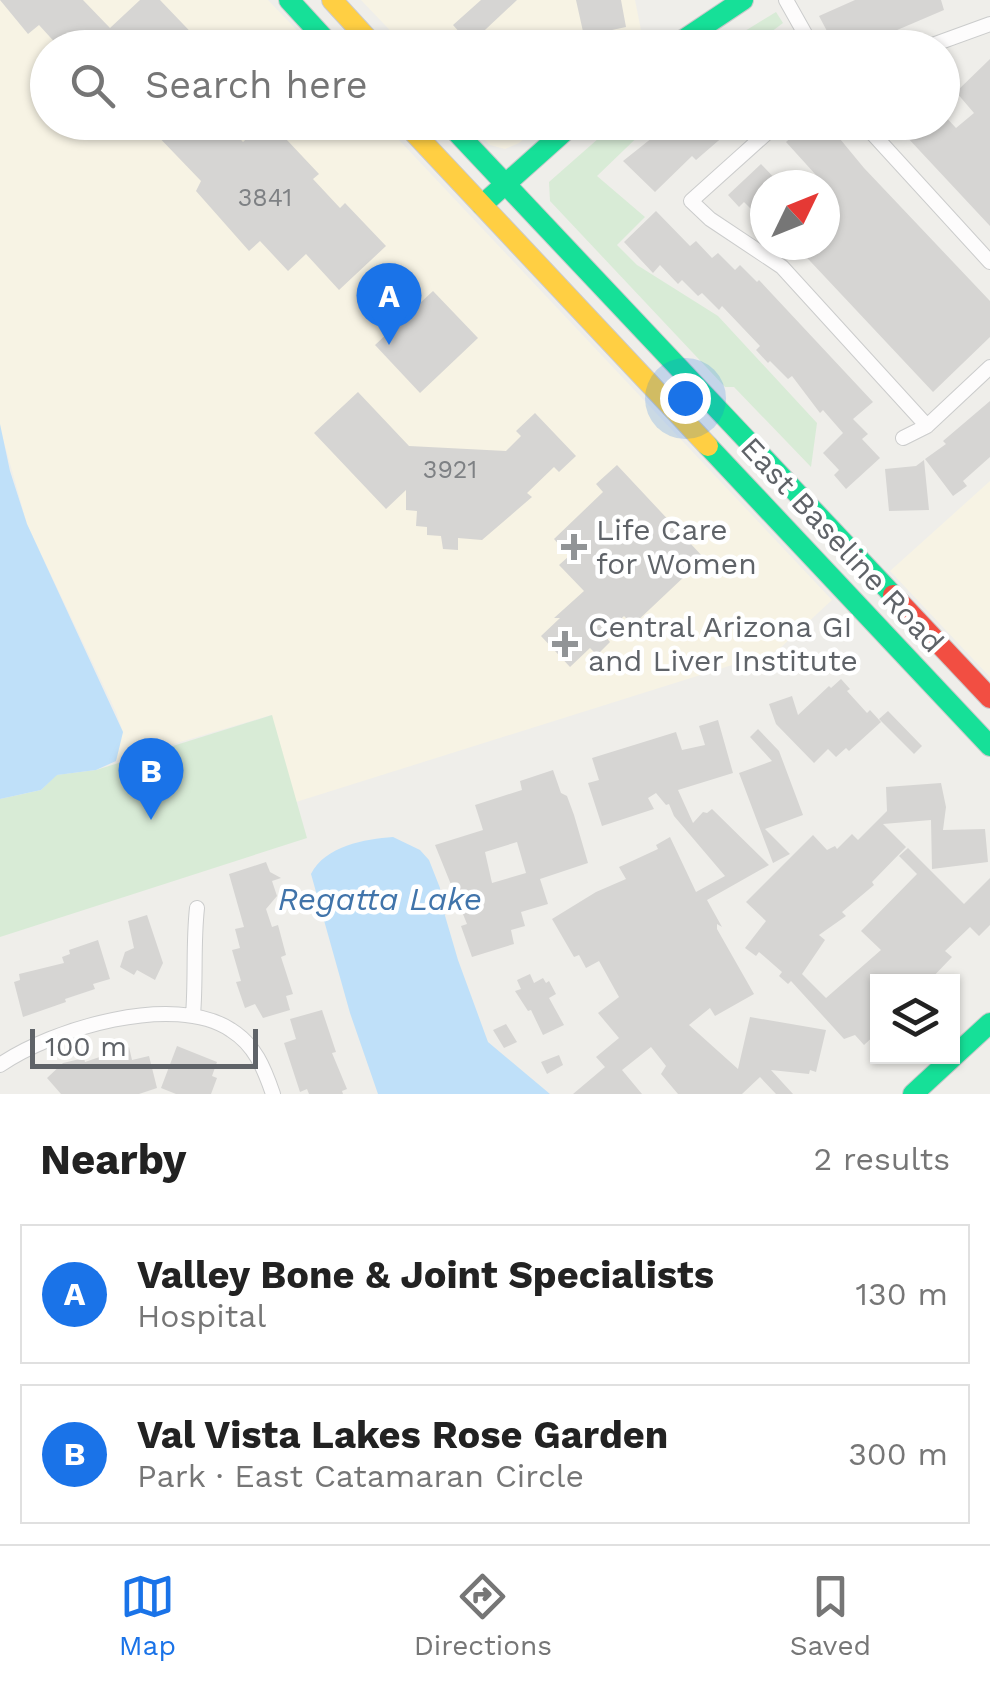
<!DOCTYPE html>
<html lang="en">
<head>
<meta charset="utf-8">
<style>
	body { margin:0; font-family:"Work Sans",sans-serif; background:#f2f2f2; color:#222 }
	.controls { position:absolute; right:30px; bottom:30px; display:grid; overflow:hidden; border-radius:0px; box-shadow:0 2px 8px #0004 }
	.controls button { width:90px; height:90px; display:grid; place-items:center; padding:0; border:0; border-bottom:2px solid #e0e0e0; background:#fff; color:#222; font:50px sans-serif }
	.compass { position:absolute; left:750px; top:170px; width:90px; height:90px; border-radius:50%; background:#fff; box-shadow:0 2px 8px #0004; rotate:47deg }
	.scale { position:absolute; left:30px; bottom:25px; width:228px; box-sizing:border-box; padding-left:10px; border:5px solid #5f6368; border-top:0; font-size:28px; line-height:35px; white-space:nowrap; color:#5f6368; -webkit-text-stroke:8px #fff; paint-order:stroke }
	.you { position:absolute; left:685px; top:398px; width:35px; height:35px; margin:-25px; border:8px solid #fff; border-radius:50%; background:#1a73e8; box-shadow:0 0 0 15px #1a73e833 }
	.badge { display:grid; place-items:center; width:65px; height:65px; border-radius:50%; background:#1a73e8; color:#fff; font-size:32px; font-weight:700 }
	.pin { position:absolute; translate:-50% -82px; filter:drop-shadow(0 2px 5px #0008) }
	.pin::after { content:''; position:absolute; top:52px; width:35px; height:30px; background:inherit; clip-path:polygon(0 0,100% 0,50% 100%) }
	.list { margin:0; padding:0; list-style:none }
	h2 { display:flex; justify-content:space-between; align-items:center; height:130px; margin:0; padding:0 40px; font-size:42px }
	h2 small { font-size:32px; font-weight:400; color:#767676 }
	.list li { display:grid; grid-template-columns:65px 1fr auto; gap:30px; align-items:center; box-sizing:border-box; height:140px; margin:0 20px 20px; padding:0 20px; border:2px solid #e0e0e0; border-radius:0px }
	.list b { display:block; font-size:38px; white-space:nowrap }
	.list p { margin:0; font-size:32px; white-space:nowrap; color:#767676 }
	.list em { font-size:32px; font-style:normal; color:#767676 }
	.icon { flex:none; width:55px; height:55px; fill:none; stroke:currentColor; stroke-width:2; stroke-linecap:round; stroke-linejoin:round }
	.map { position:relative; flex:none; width:990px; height:1094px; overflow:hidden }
	.search { position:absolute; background:#fff; box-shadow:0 2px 8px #0004; left:30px; right:30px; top:30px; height:110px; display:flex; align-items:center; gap:25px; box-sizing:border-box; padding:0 35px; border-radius:55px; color:#767676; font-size:38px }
	.sheet { height:450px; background:#fff }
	nav { display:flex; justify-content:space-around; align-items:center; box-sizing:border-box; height:140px; border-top:2px solid #e0e0e0; background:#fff; font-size:28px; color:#767676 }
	nav a { display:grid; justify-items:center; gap:5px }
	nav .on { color:#1a73e8 }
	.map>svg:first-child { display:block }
	.commercial { fill:#f7f3e4 }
	.green { fill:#d8ebd6 }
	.water { fill:#bfe0f9 }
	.building { fill:#d6d5d3; fill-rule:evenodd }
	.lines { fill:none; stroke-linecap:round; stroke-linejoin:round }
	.street-casing { stroke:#cbcccc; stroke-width:16 }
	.fast-casing { stroke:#cacacb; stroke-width:22 }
	.slow-casing { stroke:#cacacb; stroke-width:22 }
	.jam-casing { stroke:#cacacb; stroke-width:22 }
	.street { stroke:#fdfcfc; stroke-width:14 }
	.fast { stroke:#16e098; stroke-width:20 }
	.slow { stroke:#ffcf43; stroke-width:20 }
	.jam { stroke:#f24e42; stroke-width:20 }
	.poi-dot { fill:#919496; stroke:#fff; stroke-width:4 }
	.labels { text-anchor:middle; stroke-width:9; stroke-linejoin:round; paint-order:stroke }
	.number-label { font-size:25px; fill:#7e8184 }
	.poi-label { font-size:30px; fill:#5f6368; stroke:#fff; text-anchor:start }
	.street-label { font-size:30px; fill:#5f6368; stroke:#fff }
	.water-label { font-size:32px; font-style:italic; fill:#4174aa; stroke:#fff }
</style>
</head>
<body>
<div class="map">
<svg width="990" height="1094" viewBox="0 0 990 1094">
	<rect width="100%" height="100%" fill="#efeeea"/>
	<!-- commercial -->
	<path class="commercial" d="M0 0H268L313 47 48 48V122L383 123 832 600 777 651 296 802 271 715 116 761 123 732 116 712 27 524 0 428Z
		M361 0H635L643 40 635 48 406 47Z
		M468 123H543L519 143 505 149 490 145Z
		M990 481V677L890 571Z"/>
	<!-- green -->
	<path class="green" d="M776 12 783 23 751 47H719Z
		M616 123H652L597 176 645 217 617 245 637 265 718 316 817 423 811 467 734 387H725L550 201 549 182Z
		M272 715 307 838 0 937V799L41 790 56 775 96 770Z"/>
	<!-- water -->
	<path class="water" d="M0 424 10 471 27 524 123 732 116 761 96 770 57 775 41 790 0 799Z
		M393 837 420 850 429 860 440 888 441 902 458 960 488 1042 550 1094H378L350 1013 311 874C325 846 365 839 393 837Z"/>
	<!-- building -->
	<path class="building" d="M0 0H83L110 28 140 0H160L206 48H60L39 25 28 34Z
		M481 0H517L470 44 453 25Z
		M576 0H621L626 27 584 36Z
		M855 0H941L944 10 855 48H836L819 16Z
		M990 59V226L906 136 921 122H942V113L956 128 974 113 956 92Z
		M129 122H224L243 142 264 122H270L319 174 313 179 340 208 345 203 386 246 339 290 306 254 288 271 260 241 249 251 196 191 201 181 151 129 143 137Z
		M672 122H740L696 160 692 156 655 192 623 161Z
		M808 122H826L864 168 990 301V337L933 392 795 245H825V185L786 142Z
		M761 164 781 185H765V223L744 202 739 207 728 195Z
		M656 211 690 246 696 241 712 258 718 253 735 270 740 265 757 282 759 280 873 402 853 419 868 434 862 439 880 458 846 489 834 475 839 470 823 453 843 433 823 410 820 413 792 376 788 379 770 361 768 363 756 350 760 346 722 306 719 310 702 293 698 296 682 280 678 284 660 265 653 273 624 242Z
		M433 291 478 338 420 393 375 345Z
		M358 392 409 446 506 451 521 436 516 431 535 413 576 456 559 472 554 467 527 493 532 497 482 540 458 538V550L443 549 441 536 427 535V527L416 526 417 511 406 510V490L386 509 314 433Z
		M990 401V457L963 481 967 486 953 496 925 459 946 444 943 441Z
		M924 460 929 510 889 511 885 469 916 466Z
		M617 465 704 558 633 625 624 616 604 635 610 642 597 655 590 648 570 667 541 636 560 618H554L584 591 559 565 569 556 554 539 603 492 596 484Z
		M841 679 850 689 847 691 867 713 870 710 881 722 849 751 846 748 836 757 828 749 814 763 776 724 769 704 792 696 798 715 829 686 831 688Z
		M888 711 922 746 914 754 879 719Z
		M718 720 733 773 678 790 693 823 703 812 707 813 712 809 769 865 707 900 722 927 717 924V929L754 994 715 1016 710 1008 689 1025 738 1069 750 1017 826 1030 816 1072 810 1070 809 1074 771 1070 793 1094H776L760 1077 742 1094H678L661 1074 666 1066 651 1047 622 1070 642 1094H573L605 1067 596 1057 619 1038 598 1013 619 997 599 961 586 968 579 955 574 957 552 919 596 892 626 879 619 867 658 849 656 845 670 837 696 892 725 876 674 816 669 804 666 805 656 793 648 798 654 809 602 826 588 783 599 780 592 758 676 732 682 750 705 745 699 726Z
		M758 729 779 751 803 815 765 829 790 854 773 863 739 773 772 761 750 737Z
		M553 770 561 793 567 796 574 815 588 863 540 879 548 904 521 912 525 926 511 930 514 944 472 957 461 926 467 924 435 845 483 830 475 805 522 790 520 781ZM517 842 526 873 492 883 485 852Z
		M941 783 946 807 943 830 985 829 988 862 932 869 931 820 883 824 906 847 872 882 874 885 842 912 846 916 819 935 825 940 802 974 826 998 881 950 861 931 917 874 899 856 908 848 964 904 990 878V925L979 936 970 927 945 951 952 957 928 982H878V1032L864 1045 855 1035 844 1039 791 981 788 984 779 976 782 972 759 952 756 956 745 948 766 921 746 902 813 835 827 850 835 846 837 849 852 834 858 840 887 811 886 787Z
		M266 862 270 872 281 878 272 881 277 896 266 909 272 927 278 925 286 955 281 957 293 994 286 996 290 1010 263 1018 255 1004 245 1008 236 982 241 981 232 950 240 948 235 929 244 927 229 874Z
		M147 915 163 963 155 980 137 970 134 975 120 967 125 952 134 948 128 921Z
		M98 940 110 979 93 984 95 989 65 999 66 1002 23 1017 14 982 20 980 19 974 64 963 62 957 70 954 69 950Z
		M530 974 534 983 543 978 546 983 549 981 556 994 549 998 564 1025 543 1035 531 1010 528 1011 515 991 521 989 517 980Z
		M322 1010 336 1052 332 1053 347 1089 342 1091 343 1094H309L307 1089 300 1092 284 1043 296 1039 290 1019Z
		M506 1024 517 1042 504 1048 493 1030Z
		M177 1046 217 1062 212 1076 217 1078 211 1094H176L161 1088Z
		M129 1047 132 1060 149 1056 157 1088 139 1094H61L47 1078 63 1063 84 1058 85 1062Z
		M559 1055 563 1065 547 1074 541 1062Z"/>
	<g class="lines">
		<defs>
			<path id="street" d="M786 0 813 48
				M924 48 990 24
				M779 122 691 201 710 219 782 267 927 426
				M862 122 990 262
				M903 438 927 426 990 367
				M193 1015C196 979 193 944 197 908
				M0 1065C52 1029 174 992 231 1030 255 1045 264 1068 273 1094"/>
			<path id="fast" d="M289 0 333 48
				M671 48 743 0
				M447 122 893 595
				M482 205 575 122
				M708 446 990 746
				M913 1094 990 1023"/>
			<path id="slow" d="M332 0 376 48
				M404 122 708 446"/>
			<path id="jam" d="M893 595 990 698"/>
		</defs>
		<!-- street casing -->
		<use href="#street" class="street-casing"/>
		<!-- fast casing -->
		<use href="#fast" class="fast-casing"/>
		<!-- slow casing -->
		<use href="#slow" class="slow-casing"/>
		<!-- jam casing -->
		<use href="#jam" class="jam-casing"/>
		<!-- street -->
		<use href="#street" class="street"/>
		<!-- fast -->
		<use href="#fast" class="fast"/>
		<!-- slow -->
		<use href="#slow" class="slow"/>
		<!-- jam -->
		<use href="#jam" class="jam"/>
	</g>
	<!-- markers -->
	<g class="poi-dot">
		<path d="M569 532h10v10h10v10h-10v10h-10v-10h-10v-10h10z"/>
		<path d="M560 629h10v10h10v10h-10v10h-10v-10h-10v-10h10z"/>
	</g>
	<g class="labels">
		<!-- number labels -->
		<g class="number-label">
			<text x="265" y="206">3841</text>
			<text x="450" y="478">3921</text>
		</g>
		<!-- poi labels -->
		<g class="poi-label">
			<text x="596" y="540">Life Care<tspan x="596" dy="34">for Women</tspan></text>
			<text x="588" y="637">Central Arizona GI<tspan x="588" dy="34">and Liver Institute</tspan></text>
		</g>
		<!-- street labels -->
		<g class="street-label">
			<text transform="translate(842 545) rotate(47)" y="10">East Baseline Road</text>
		</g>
		<!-- water labels -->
		<g class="water-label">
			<text x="380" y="910">Regatta Lake</text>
		</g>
	</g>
</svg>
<div class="controls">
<button><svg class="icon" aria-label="layers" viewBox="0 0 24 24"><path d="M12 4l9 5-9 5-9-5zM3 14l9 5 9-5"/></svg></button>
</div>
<svg class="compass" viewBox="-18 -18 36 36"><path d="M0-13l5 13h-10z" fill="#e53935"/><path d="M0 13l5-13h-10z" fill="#767676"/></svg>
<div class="scale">100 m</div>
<div class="you"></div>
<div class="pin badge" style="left:389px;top:345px">A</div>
<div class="pin badge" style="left:151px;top:820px">B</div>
<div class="search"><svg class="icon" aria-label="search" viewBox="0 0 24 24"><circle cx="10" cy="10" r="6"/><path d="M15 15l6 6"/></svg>Search here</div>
</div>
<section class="sheet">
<h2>Nearby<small>2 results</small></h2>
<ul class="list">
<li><span class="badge">A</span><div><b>Valley Bone &amp; Joint Specialists</b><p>Hospital</p></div><em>130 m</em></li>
<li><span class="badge">B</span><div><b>Val Vista Lakes Rose Garden</b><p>Park · East Catamaran Circle</p></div><em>300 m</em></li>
</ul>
</section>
<nav>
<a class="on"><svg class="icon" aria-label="map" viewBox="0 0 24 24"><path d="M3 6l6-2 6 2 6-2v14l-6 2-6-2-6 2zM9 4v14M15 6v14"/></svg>Map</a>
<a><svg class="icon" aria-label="directions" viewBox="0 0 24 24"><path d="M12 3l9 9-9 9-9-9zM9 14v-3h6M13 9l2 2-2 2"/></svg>Directions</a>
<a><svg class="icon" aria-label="saved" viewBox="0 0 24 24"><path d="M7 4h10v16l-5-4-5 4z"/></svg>Saved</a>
</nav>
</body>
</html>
